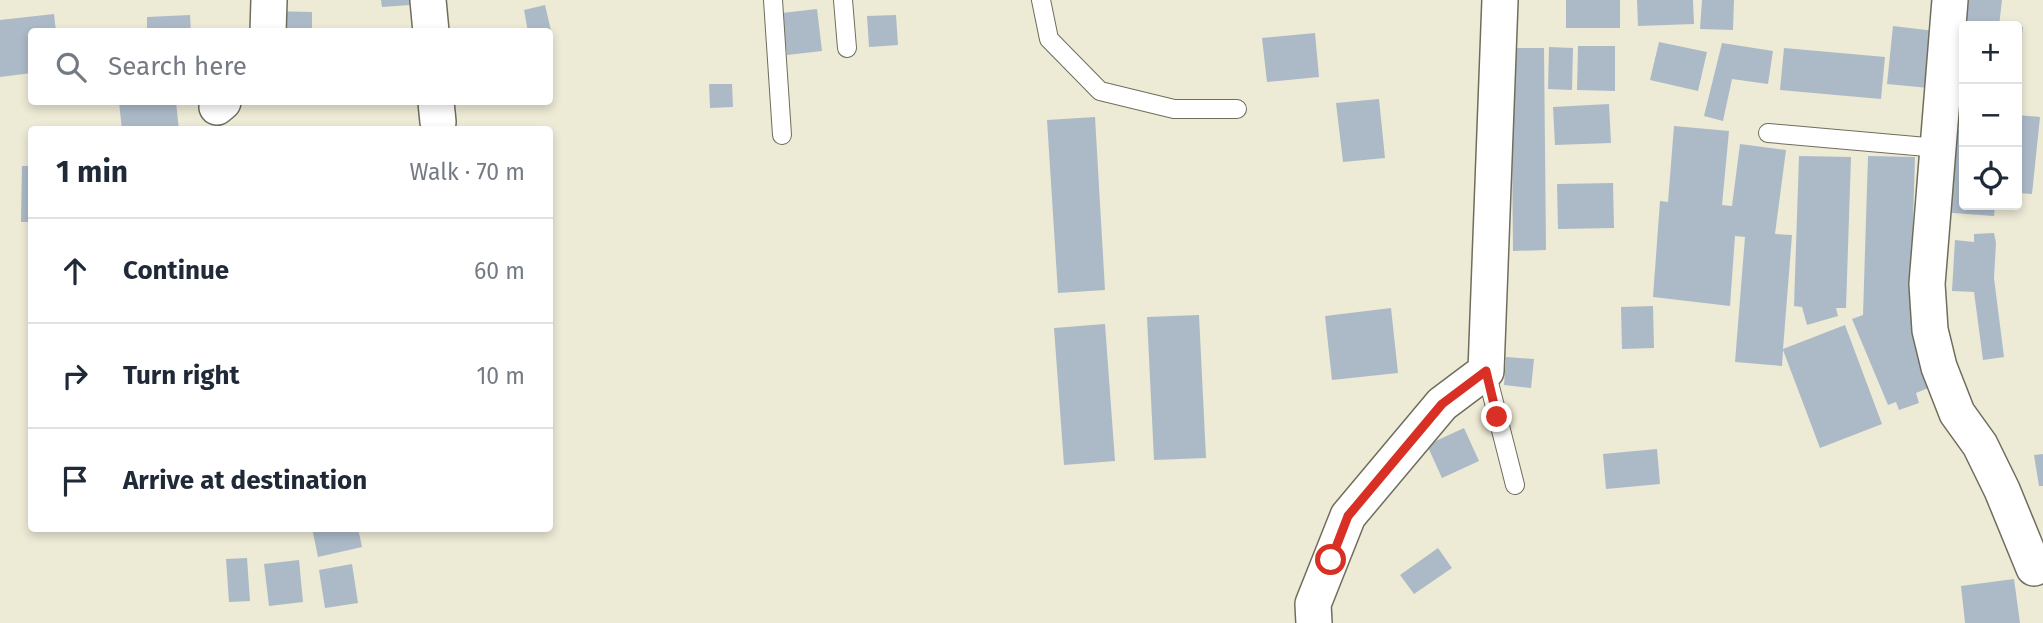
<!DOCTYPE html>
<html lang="en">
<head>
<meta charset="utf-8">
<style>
	body { margin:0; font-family:"Fira Sans",sans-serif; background:#f6f6f7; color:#1f2937 }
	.controls { position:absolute; right:21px; top:21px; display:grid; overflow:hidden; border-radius:7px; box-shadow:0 4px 10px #0003 }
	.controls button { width:63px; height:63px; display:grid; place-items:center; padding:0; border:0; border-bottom:2px solid #e0e1e3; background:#fff; color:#1f2937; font:35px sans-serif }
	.stop { position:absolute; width:21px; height:21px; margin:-16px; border:5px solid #d93025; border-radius:50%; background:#fff }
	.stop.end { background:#d93025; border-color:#fff; box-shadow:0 2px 7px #0008 }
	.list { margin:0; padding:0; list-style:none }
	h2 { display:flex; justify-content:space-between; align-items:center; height:91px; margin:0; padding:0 28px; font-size:30px }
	h2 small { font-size:23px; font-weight:400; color:#747a83 }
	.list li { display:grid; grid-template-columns:46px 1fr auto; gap:21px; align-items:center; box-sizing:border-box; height:105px; padding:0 28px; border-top:2px solid #e0e1e3 }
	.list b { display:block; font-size:26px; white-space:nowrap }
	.list em { font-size:23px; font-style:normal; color:#747a83 }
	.icon { flex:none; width:38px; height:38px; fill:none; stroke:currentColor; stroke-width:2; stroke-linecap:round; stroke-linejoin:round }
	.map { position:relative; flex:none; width:2043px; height:623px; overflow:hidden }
	.search { position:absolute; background:#fff; box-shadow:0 4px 10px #0003; left:28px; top:28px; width:525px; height:77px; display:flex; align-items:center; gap:18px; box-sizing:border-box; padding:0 24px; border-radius:7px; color:#747a83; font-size:26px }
	.panel { position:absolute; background:#fff; box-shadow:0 4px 10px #0003; left:28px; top:126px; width:525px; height:406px; border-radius:7px }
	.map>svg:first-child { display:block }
	.building { fill:#acbac8 }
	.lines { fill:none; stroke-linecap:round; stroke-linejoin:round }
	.service-casing { stroke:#706d5c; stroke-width:20 }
	.minor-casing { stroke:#706d5c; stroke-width:38 }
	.service { stroke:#fff; stroke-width:18 }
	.minor { stroke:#fff; stroke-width:35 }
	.route { stroke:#d93025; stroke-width:9 }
</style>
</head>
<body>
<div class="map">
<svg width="2043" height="623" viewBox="0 0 2043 623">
	<rect width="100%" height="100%" fill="#edead6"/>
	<!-- building -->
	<path class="building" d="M381 0H409L410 5 382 7Z
		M1566 0H1620V28H1566Z
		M1637 0H1693L1694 24 1638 26Z
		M1702 0H1734L1733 30 1700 29Z
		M1964 0H2002L1999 26H1964Z
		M545 5 553 39 550 40V32H528L524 10Z
		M817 9 822 51 787 55 782 13Z
		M267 11 312 12V32H267Z
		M54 14 56 32H32V73L0 77V20Z
		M190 15 191 32H147V17Z
		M896 15 898 45 869 47 867 16Z
		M1893 26 1935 31 1929 88 1887 84Z
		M2017 26 2023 27 2018 65H2017Z
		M1315 33 1319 77 1267 82 1262 38Z
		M1659 42 1707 52 1698 91 1650 80Z
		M1722 43 1773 51 1768 84 1732 79 1723 121 1704 116Z
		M1578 46H1615V91L1577 90Z
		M1549 47 1573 48 1572 90 1548 89Z
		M1511 48H1544L1546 250 1513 251Z
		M1784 48 1885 57 1881 99 1780 90Z
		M1954 49 1964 50V105L1948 103Z
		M709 84H732L733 107 710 108Z
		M1379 99 1385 158 1343 162 1336 103Z
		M119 102H176L179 130H122Z
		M1609 104 1611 143 1555 145 1553 107Z
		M2017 115 2040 117 2032 194 2017 193Z
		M1095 117 1105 290 1058 293 1047 120Z
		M1674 126 1729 131 1722 205 1732 206 1740 144 1786 150 1775 234 1792 235 1783 349 1845 325 1882 424 1820 448 1783 350 1782 366 1735 362 1745 237 1735 236 1730 306 1653 297 1660 201 1668 202Z
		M1947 129 1964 130V205H1995L1994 216 1940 212Z
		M1799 156 1851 157 1846 308H1836L1838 316 1807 325 1802 307 1794 306Z
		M1868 156 1915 157 1910 315 1938 384 1916 393 1919 403 1899 410 1896 402 1888 405 1852 319 1863 315Z
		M22 166H32V222H21Z
		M1613 183 1614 228 1558 229 1557 184Z
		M1994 233 1996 243 1994 278 2004 357 1983 360 1974 292 1952 291 1955 240 1974 242V234Z
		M1653 306 1654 348 1622 349 1621 307Z
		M1391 308 1398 373 1332 380 1325 316Z
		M1199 315 1206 458 1154 460 1147 317Z
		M1105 324 1115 461 1064 465 1054 328Z
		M1506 357 1534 359 1531 388 1504 385Z
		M1464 428 1479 461 1442 478 1427 445Z
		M1657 449 1660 484 1606 489 1603 454Z
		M2043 454V486H2039L2034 455Z
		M312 528H358L362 547 318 557Z
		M1438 548 1452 568 1414 594 1400 575Z
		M247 558 250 601 229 602 226 559Z
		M299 560 303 602 269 606 264 564Z
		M352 564 358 603 325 608 319 570Z
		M2014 579 2020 623H1965L1961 586Z"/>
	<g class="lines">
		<defs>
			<path id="service" d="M773 0 782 135
				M843 0 847 48
				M1041 0 1049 39 1100 91 1174 109H1237
				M1768 133 1938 148
				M1486 371 1515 485"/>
			<path id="minor" d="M428 0 431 32
				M1950 0 1927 284 1930 330 1939 367 1957 413 1980 445 2002 490 2034 568
				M268 32 269 0
				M436 102 438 122
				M217 107 223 102
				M1314 623 1313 604 1348 516 1442 404 1486 371 1500 0"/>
		</defs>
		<!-- service casing -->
		<use href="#service" class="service-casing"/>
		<!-- minor casing -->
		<use href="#minor" class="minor-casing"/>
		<!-- service -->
		<use href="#service" class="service"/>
		<!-- minor -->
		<use href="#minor" class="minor"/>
	</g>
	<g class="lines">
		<!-- route -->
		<path class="route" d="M1331 560 1348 516 1442 404 1486 371 1497 417"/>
	</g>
</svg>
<div class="controls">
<button>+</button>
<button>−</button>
<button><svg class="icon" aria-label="locate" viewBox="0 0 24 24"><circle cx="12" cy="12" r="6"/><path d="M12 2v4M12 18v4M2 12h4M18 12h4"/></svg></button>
</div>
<div class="stop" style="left:1331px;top:560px"></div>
<div class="stop end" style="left:1497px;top:417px"></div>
<div class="search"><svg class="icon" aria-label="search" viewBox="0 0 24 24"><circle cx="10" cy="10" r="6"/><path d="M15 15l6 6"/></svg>Search here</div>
<section class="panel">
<h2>1 min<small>Walk · 70 m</small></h2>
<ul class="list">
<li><svg class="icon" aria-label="ahead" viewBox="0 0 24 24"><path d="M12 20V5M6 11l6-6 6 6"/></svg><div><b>Continue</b></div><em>60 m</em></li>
<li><svg class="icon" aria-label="right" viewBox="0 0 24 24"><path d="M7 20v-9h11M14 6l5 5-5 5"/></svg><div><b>Turn right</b></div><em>10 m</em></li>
<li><svg class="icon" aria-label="arrive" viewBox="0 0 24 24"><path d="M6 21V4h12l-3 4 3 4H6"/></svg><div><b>Arrive at destination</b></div></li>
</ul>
</section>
</div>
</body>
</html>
